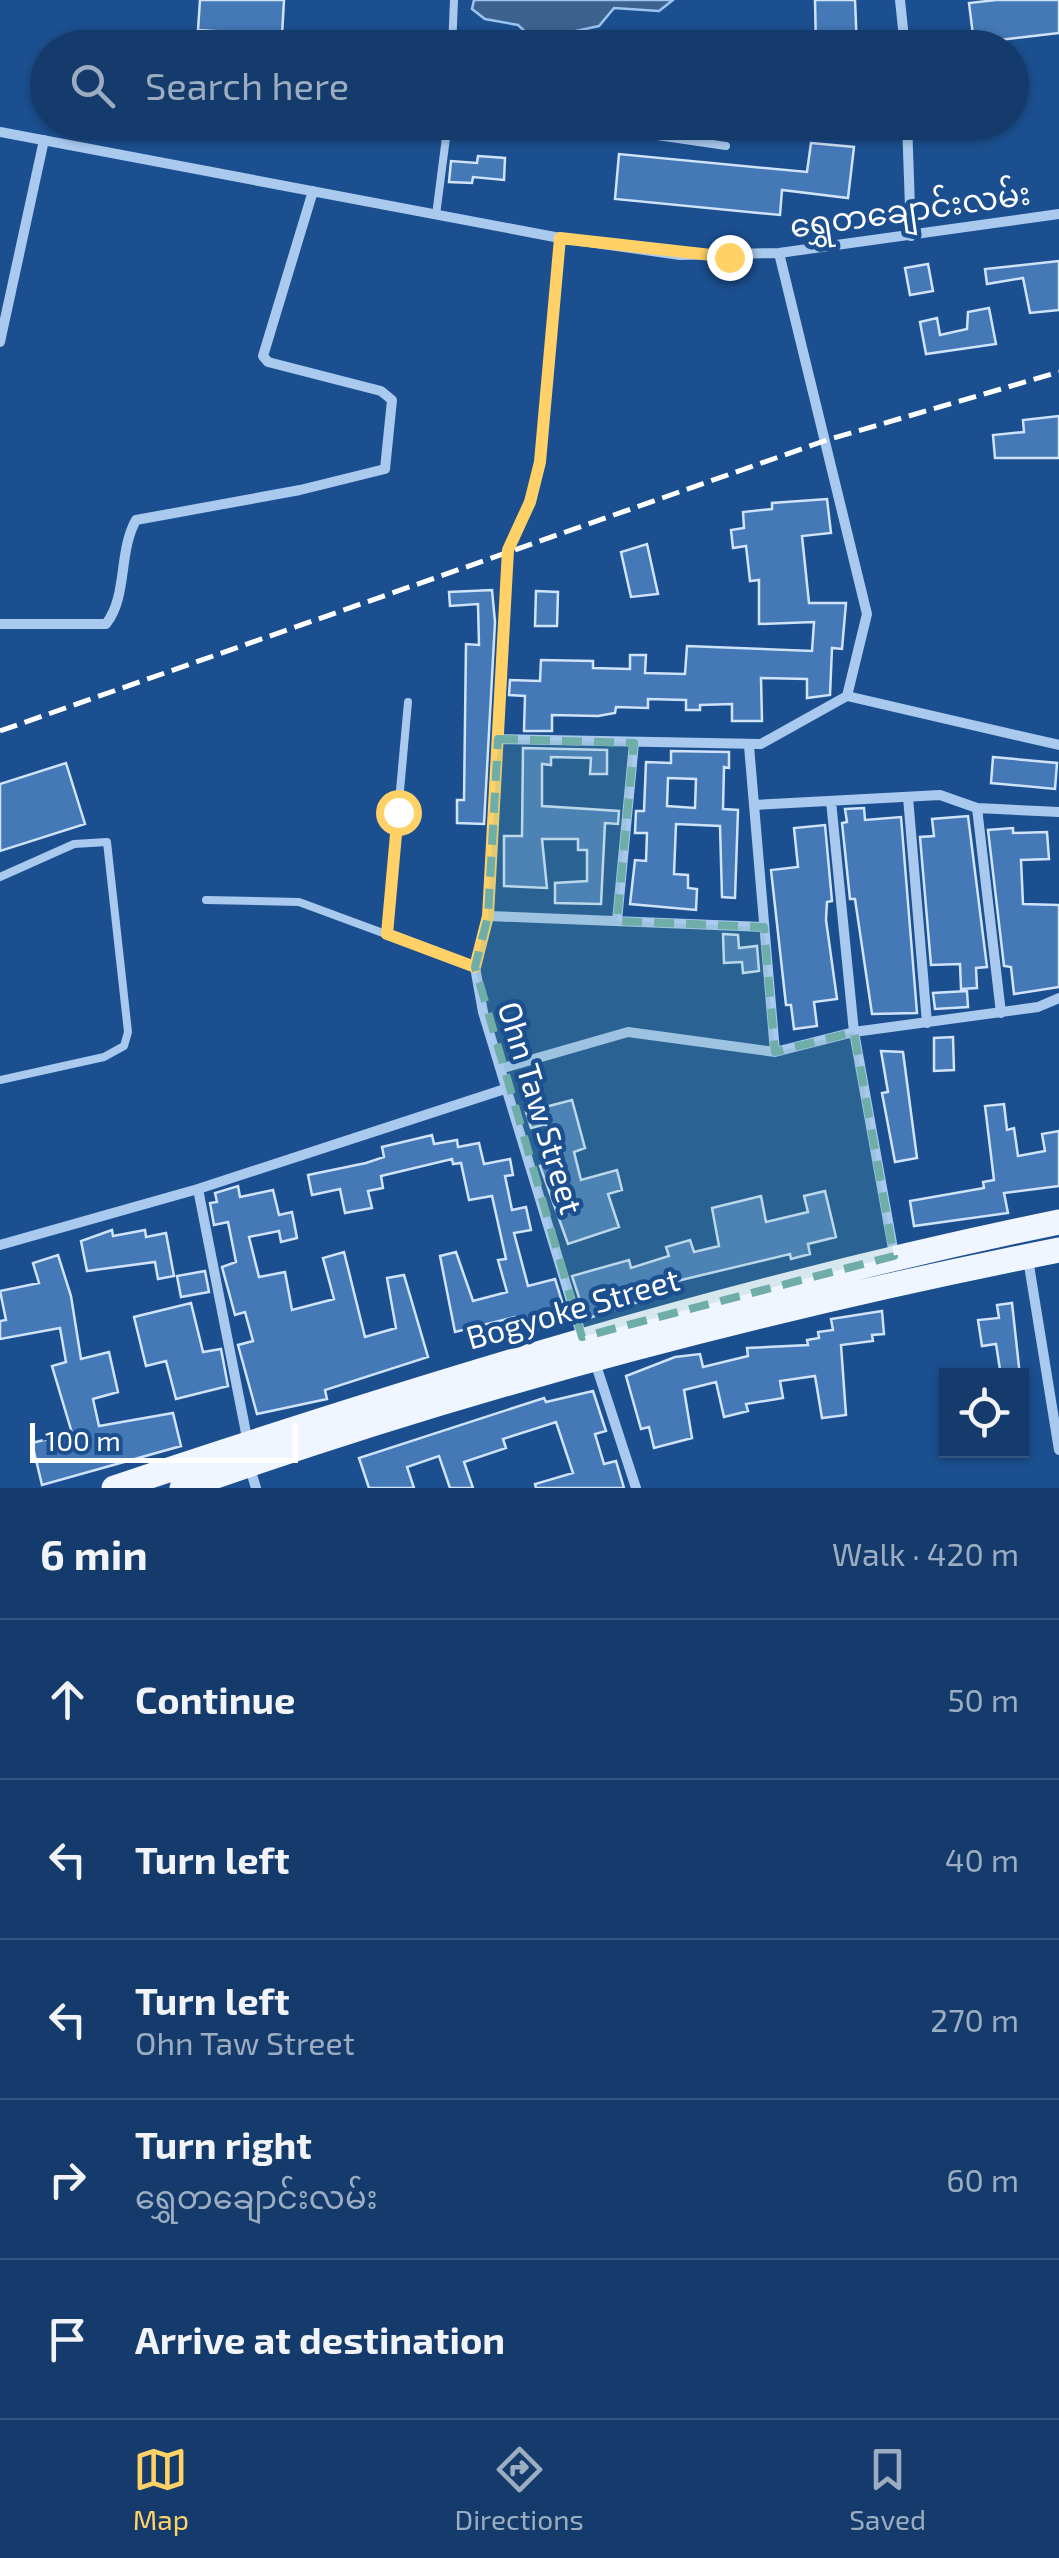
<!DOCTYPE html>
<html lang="en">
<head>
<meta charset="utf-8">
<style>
	body { margin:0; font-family:"Exo 2","Noto Sans Myanmar",sans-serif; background:#1d4271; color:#f1f3f6 }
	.controls { position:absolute; right:30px; bottom:30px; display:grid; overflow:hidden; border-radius:0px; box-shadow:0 2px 8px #0004 }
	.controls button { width:90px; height:90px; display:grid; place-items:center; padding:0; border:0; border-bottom:2px solid #33557e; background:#143b6b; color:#f1f3f6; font:50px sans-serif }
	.scale { position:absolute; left:30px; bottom:25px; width:268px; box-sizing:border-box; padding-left:10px; border:5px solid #fff; border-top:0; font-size:28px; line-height:35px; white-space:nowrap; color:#fff; -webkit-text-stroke:8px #1b4f8f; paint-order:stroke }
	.stop { position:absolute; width:30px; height:30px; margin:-22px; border:8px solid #ffd166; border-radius:50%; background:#fff }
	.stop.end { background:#ffd166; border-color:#fff; box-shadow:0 2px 10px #0008 }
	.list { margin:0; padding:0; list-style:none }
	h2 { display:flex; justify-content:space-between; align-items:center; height:130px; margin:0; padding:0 40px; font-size:42px }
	h2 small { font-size:32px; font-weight:400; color:#9dadc1 }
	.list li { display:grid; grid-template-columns:65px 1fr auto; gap:30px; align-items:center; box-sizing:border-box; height:160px; padding:0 40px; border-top:2px solid #33557e }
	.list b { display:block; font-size:38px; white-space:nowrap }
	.list p { margin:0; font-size:32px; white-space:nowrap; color:#9dadc1 }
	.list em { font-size:32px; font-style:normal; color:#9dadc1 }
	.icon { flex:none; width:55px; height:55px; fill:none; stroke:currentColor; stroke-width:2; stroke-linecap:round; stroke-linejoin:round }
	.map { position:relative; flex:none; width:1059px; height:1488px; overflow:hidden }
	.search { position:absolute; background:#143b6b; box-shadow:0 2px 8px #0004; left:30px; right:30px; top:30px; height:110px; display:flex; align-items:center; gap:25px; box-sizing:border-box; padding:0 35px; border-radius:55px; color:#9dadc1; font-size:38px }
	.sheet { height:930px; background:#143b6b }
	nav { display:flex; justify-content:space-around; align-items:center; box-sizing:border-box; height:140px; border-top:2px solid #33557e; background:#143b6b; font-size:28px; color:#9dadc1 }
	nav a { display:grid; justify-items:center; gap:5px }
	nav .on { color:#ffd166 }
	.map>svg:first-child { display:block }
	.water { fill:#3c6290; stroke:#9cc4f0; stroke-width:2.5 }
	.building { fill:#4478b7; stroke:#cfe3fa; stroke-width:2.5; fill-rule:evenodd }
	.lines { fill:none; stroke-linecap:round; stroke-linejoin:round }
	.service { stroke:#a9c9ee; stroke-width:8 }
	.minor { stroke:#a9c9ee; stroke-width:10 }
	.primary { stroke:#f0f6ff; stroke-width:25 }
	.rail { stroke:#fff; stroke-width:5; stroke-dasharray:18 8; stroke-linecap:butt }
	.route { stroke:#ffd166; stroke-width:12 }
	.marked { fill:#6fada8; fill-opacity:0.2; stroke:#6fada8; stroke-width:8; stroke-dasharray:20 12; stroke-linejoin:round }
	.labels { text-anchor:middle; stroke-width:9; stroke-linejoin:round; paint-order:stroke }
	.street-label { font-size:32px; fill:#fff; stroke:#1b4f8f }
</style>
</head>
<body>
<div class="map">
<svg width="1059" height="1488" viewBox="0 0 1059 1488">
	<rect width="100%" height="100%" fill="#1b4f8f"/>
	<!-- water -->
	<path class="water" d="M474 0H673L659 11 614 8 599 26 534 40 518 25 485 19 472 9Z"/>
	<!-- building -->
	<path class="building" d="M200 0H284L282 35 198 30Z
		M815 0H855L857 48H816Z
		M996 0H1059V33L974 43 969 3Z
		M811 143 854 147 848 198 782 190 780 215 615 199 619 154 807 172Z
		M478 156 505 158 504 180 473 177 472 183 449 182 451 161 477 163Z
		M1059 261V310L1030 313 1023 278 987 284 985 269Z
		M928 264 933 291 910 295 905 268Z
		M989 308 996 344 926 354 920 322 937 318 940 335 967 329 968 312Z
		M1059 416V458H995L993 435 1024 432 1023 420Z
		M827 499 831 533 802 536 809 603H846L842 649 832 648 830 695 807 698V679L761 678 762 721H732V704L700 705V710H686V700L648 699V708L616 707 615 713 598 716 552 715V731H524L525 696 509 695 510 680 540 681 541 660 593 661V668L630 669V655H646L645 673 685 674 687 646 812 651 814 622 759 624V580L750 581 746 546 733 548 731 530 744 528 743 512 772 509V503Z
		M647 544 658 594 631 597 621 552Z
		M492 590 495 622 484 824 457 823V800H464L466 644 479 645 478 604 450 606 449 592Z
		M536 591 558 592 557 626H535Z
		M523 748 607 750V774H590L591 758 551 757V765L542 764V806L619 811 618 824 605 823 601 904 555 903V883L587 881V850H578V839H542L547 888 504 886V836H522Z
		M671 751 729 752V768L724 767 723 809 738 810 735 898 722 897 720 826 676 824 674 874 688 875V888L697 889 696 910 630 904 635 860 646 861 647 833H635L636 811H644L646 762 671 763ZM668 778 696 779 695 808 667 806Z
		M993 757 1057 763 1055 789 991 783Z
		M66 763 85 824 0 851V784Z
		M864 808 865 820 901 817 917 1013 872 1014 855 899H850L842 823 847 822 845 809Z
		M968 816 987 967 976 968 977 988 961 989 960 964 931 965 920 837 934 836 932 819Z
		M825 825 832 901 827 902 826 920 837 999 814 1002 817 1026 794 1029 791 1005H786L771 870 798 867 794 828Z
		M1013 828V833L1047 832 1049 859 1021 860 1023 904 1059 905V987L1014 994 1011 967 1004 966 988 830Z
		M723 934 738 935 739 948 757 946 759 971 743 973 742 962 724 963Z
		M967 991 968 1007 935 1009 933 993Z
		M953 1037 954 1070 934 1071V1038Z
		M881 1051 903 1052 917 1158 895 1162 882 1093 888 1092Z
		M572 1100 585 1148 574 1152 581 1180 617 1170 622 1190 608 1194 619 1227 568 1244 540 1166 556 1162 546 1124 531 1128 526 1112Z
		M1004 1104 1007 1130 1014 1128 1018 1156 1045 1151 1042 1134 1059 1131V1186L1004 1193 1008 1213 914 1226 910 1201 984 1188 983 1182 994 1180 985 1106Z
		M432 1135 434 1144 457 1140 458 1147 479 1143 484 1164 510 1159 513 1175 505 1176 512 1210 526 1207 531 1230 514 1233 528 1286 555 1279 568 1321 520 1334 515 1317 455 1332 440 1256 456 1252 473 1301 507 1292 498 1260 506 1259 492 1196 469 1200 461 1163 453 1164 452 1159 381 1176 383 1188 368 1191 372 1208 345 1213 340 1189 312 1195 308 1175 366 1163 384 1157 382 1147Z
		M238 1186 240 1197 273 1190 279 1215 292 1212 297 1238 281 1242 279 1231 249 1237 259 1277 285 1272 292 1310 334 1299 323 1258 344 1252 365 1337 396 1328 387 1278 404 1275 428 1357 325 1390 327 1399 257 1414 238 1345 253 1341 245 1312 235 1315 222 1267 236 1262 228 1222 214 1225 210 1203 217 1202 215 1193Z
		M825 1191 836 1237 808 1244 810 1254 791 1259 790 1254 677 1281 638 1294 641 1301 586 1319 572 1276 629 1260 631 1268 669 1256 666 1247 690 1240 694 1252 719 1246 712 1208 761 1196 766 1222 808 1212 804 1196Z
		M112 1230 113 1236 145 1230 146 1237 166 1233 174 1276 158 1279 155 1262 87 1271 81 1241Z
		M58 1255 71 1296 81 1359 109 1352 118 1392 93 1399 99 1426 173 1413 181 1446 42 1485 32 1443 72 1433 52 1366 66 1362 60 1328 0 1339V1321L6 1320 0 1291 39 1283 33 1263Z
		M205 1271 209 1292 181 1297 177 1276Z
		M191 1303 203 1352 221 1349 228 1386 176 1399 166 1361 146 1366 134 1317Z
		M1012 1303 1020 1376H1001L996 1344 982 1346 978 1320 999 1318 997 1305Z
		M882 1311 884 1334 872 1335 873 1341 841 1345 846 1415 822 1418 815 1376 780 1381 783 1398 746 1404 748 1411 724 1417 716 1382 684 1390 692 1438 654 1448 649 1427 641 1429 626 1376 675 1357 700 1354 703 1367 748 1356 747 1348 808 1345 807 1340 819 1338 818 1332 833 1330 831 1319Z
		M593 1391 606 1431 595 1434 604 1464 616 1461 624 1488H536L535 1484 573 1473 556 1422 503 1439 506 1448 464 1462 473 1488H450L439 1456 407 1467 414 1488H369L359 1458 544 1398 546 1402Z"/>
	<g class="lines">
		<!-- service -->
		<path class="service" d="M452 48 454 0
			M561 122 726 146
			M436 215 448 122
			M0 877 74 844 107 842 128 1032 124 1046 104 1057 0 1080
			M206 900 299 902 475 967
			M387 934 408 702"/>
		<!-- minor -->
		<path class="minor" d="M900 0 905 48
			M907 122 911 236
			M0 132 560 238 680 255 779 253 1059 214
			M560 238 540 462 530 502 508 550 488 916 475 967 483 1012 582 1337
			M0 342 44 140
			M0 624H106C128 596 118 552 136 520L300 490 385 469 392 400 381 391 268 362 263 356 313 191
			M847 696 1059 745
			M498 739 761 744 847 696 867 614 779 253
			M749 746 775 1052
			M908 797 927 1023
			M831 801 854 1032 895 1260
			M754 805 940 795 977 808 1059 812
			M977 808 1001 1013
			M488 916 764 927
			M617 921 634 743
			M503 1068 628 1032 775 1052 854 1032 1038 1007 1059 998
			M198 1189 248 1443
			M0 1245 198 1189 508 1088
			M1028 1259 1059 1450
			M594 1359 636 1488
			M249 1465 256 1488"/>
		<!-- primary -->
		<path class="primary" d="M114 1488C426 1384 737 1288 1059 1222
			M182 1488C468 1386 762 1309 1059 1250"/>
		<!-- rail -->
		<path class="rail" d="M0 731 827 440 1059 372"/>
	</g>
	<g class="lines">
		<!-- route -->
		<path class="route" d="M398 812 387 934 475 967 488 916 508 550 530 502 540 462 560 238 729 257"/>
	</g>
	<!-- marked area -->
	<path class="marked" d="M498 739 634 743 617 921 764 927 775 1052 854 1032 894 1256 582 1337 475 967 488 916Z"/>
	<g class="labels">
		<!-- street labels -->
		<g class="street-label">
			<text transform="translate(910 210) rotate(-8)" y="11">ရွှေတချောင်းလမ်း</text>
			<text transform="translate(540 1108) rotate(73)" y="11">Ohn Taw Street</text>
			<text transform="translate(573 1309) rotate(-16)" y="11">Bogyoke Street</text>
		</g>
	</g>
</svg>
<div class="controls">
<button><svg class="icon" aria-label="locate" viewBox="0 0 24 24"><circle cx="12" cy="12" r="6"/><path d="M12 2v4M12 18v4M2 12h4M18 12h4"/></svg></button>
</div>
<div class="scale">100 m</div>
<div class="stop" style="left:398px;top:812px"></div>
<div class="stop end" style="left:729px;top:257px"></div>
<div class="search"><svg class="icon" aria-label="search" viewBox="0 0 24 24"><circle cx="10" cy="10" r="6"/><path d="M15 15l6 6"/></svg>Search here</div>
</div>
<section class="sheet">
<h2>6 min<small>Walk · 420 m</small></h2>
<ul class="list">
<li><svg class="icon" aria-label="ahead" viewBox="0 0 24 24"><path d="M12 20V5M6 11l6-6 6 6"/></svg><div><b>Continue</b></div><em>50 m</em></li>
<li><svg class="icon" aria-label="left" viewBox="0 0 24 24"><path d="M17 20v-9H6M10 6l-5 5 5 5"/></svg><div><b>Turn left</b></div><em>40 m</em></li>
<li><svg class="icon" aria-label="left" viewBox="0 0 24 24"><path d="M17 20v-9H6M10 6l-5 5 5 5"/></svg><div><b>Turn left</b><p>Ohn Taw Street</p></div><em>270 m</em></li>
<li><svg class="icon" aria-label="right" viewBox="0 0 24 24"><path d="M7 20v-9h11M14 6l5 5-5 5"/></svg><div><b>Turn right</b><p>ရွှေတချောင်းလမ်း</p></div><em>60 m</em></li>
<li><svg class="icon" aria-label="arrive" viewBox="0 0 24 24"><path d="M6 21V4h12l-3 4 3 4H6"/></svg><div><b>Arrive at destination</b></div></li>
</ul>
</section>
<nav>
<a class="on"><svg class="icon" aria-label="map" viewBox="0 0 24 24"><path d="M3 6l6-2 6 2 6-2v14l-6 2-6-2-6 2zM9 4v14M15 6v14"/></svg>Map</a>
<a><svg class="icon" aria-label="directions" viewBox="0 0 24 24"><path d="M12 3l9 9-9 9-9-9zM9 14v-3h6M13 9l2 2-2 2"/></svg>Directions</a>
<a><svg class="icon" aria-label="saved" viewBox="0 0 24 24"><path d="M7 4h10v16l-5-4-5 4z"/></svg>Saved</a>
</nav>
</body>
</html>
